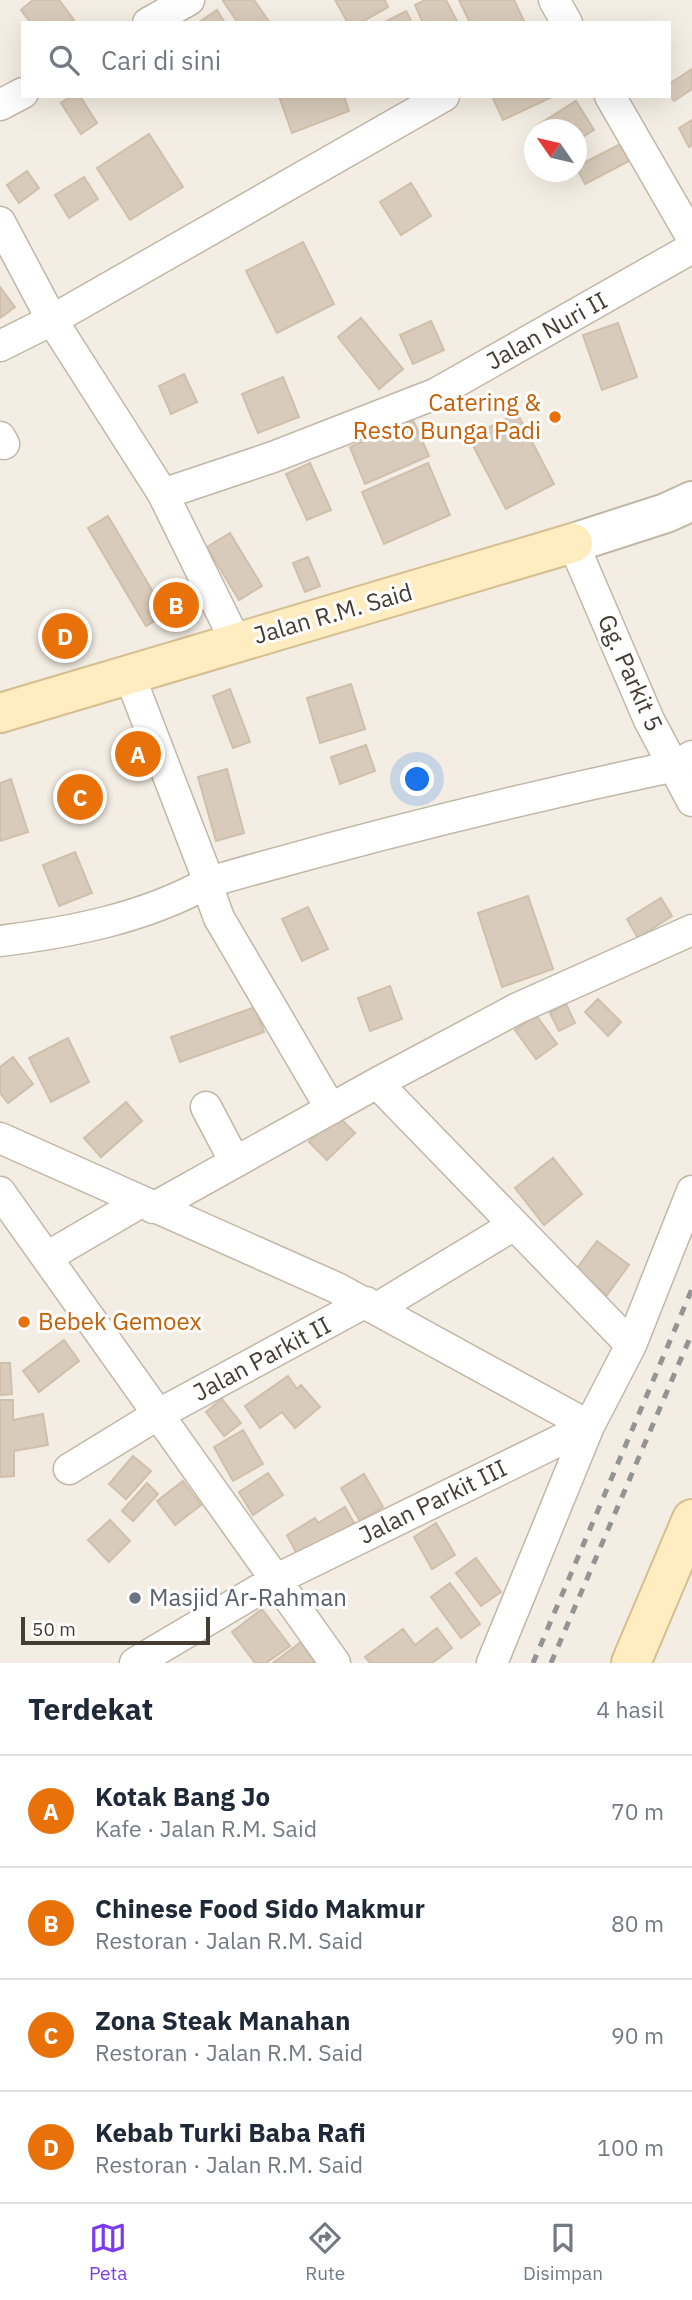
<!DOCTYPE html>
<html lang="id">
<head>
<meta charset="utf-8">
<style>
	body { margin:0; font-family:"IBM Plex Sans",sans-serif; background:#f2f2f3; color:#1f2937 }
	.compass { position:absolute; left:524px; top:119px; width:63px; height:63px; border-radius:50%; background:#fff; box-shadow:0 7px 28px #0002; rotate:304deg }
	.scale { position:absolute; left:21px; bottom:18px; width:189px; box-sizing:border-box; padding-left:7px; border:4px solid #453d33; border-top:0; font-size:19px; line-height:24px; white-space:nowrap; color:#453d33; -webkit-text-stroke:5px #fff; paint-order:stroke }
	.you { position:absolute; left:418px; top:780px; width:24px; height:24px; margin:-18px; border:5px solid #fff; border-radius:50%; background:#1a73e8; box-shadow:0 0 0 10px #1a73e833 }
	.badge { display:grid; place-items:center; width:46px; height:46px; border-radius:50%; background:#7c3aed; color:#fff; font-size:23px; font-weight:700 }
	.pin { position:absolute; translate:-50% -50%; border:4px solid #fff; box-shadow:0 2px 7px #0006 }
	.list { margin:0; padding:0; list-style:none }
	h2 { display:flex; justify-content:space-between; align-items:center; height:91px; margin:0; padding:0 28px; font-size:30px }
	h2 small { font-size:23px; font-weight:400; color:#747a83 }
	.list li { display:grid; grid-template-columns:46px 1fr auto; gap:21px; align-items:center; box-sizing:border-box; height:112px; padding:0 28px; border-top:2px solid #e0e1e3 }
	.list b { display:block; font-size:26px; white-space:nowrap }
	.list p { margin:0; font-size:23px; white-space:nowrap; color:#747a83 }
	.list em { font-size:23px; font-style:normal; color:#747a83 }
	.icon { flex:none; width:38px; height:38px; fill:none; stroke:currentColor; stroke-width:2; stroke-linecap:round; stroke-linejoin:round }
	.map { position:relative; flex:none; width:692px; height:1663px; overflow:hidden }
	.search { position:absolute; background:#fff; box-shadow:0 7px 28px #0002; left:21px; right:21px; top:21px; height:77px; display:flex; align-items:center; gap:18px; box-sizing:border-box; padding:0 24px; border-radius:0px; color:#747a83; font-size:26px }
	.sheet { height:539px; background:#fff }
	nav { display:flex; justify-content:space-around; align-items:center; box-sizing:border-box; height:98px; border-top:2px solid #e0e1e3; background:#fff; font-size:19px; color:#747a83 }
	nav a { display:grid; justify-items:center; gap:4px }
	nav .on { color:#7c3aed }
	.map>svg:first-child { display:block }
	.building { fill:#d8cbbb; stroke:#d0bfab; stroke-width:2 }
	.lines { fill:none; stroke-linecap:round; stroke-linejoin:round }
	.minor-casing { stroke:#c1b7a8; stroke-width:33 }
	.tertiary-casing { stroke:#c1b7a8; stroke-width:42 }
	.secondary-casing { stroke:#d5bf90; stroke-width:42 }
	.minor { stroke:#fff; stroke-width:30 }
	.tertiary { stroke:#fff; stroke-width:38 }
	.secondary { stroke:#ffecc0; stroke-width:38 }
	.rail { stroke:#949494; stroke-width:5; stroke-dasharray:9 9; stroke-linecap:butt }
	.food-dot { fill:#e8710a; stroke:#fff; stroke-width:2.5 }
	.worship-dot { fill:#6b7280; stroke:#fff; stroke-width:2.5 }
	.labels { text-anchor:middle; stroke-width:6; stroke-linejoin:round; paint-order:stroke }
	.street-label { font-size:24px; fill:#453d33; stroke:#fff }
	.food-label { font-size:24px; fill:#c56008; stroke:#fff; text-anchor:end }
	.worship-label { font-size:24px; fill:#5b616d; stroke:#fff; text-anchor:start }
</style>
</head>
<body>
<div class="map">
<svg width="692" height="1663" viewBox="0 0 692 1663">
	<rect width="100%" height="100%" fill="#f3ede3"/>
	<!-- building -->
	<path class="building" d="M33 0H59L74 20 70 23H31L21 10Z
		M225 0H254L270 23H238L223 1Z
		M335 0H385L388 7 360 23H348Z
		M425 0H446L458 23H423L415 5Z
		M459 0H514L525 23H470Z
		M217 10 225 23H198Z
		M406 11 412 23H383Z
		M692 69V89L674 101 669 94V84Z
		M71 96H80L97 123 81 134 61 103Z
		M279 96H344L349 111 292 133Z
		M492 96H554L503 120Z
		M576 101 594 130 576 141V130H540L538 125Z
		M692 120V145L689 147 679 128Z
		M149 134 183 187 130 220 97 168Z
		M620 144 629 161 585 184 576 167Z
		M27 171 39 188 19 203 7 185Z
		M84 177 98 199 69 218 55 195Z
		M411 183 431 216 401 235 380 202Z
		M303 242 334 304 277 333 246 271Z
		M0 287 15 307 0 318Z
		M361 318 403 369 379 389 338 337Z
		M431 321 444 350 413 364 400 335Z
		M618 323 637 377 602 390 583 335Z
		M184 374 197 402 171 414 159 386Z
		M283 377 299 417 258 433 242 394Z
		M517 413 554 484 506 509 469 438Z
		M413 420 429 456 365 484 350 447Z
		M310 463 331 510 307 520 286 474Z
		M428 463 450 515 384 544 362 492Z
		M108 516 166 614 146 626 88 528Z
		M230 533 262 586 239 600 207 547Z
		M308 557 320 586 305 592 293 563Z
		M351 684 365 729 320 743 307 698Z
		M230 689 250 742 233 748 213 696Z
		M366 745 375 771 340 784 331 757Z
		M227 769 244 833 216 841 198 777Z
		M11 779 28 832 0 841V783Z
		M75 852 92 893 59 906 43 865Z
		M528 896 553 969 502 987 478 913Z
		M661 898 672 916 638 938 627 919Z
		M308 907 328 949 302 961 282 919Z
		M390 986 402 1019 370 1031 358 998Z
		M598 999 621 1022 608 1036 585 1012Z
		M566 1004 575 1023 559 1031 550 1013Z
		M255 1007 264 1032 180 1062 171 1037Z
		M536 1015 557 1044 536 1059 515 1030Z
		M68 1038 89 1082 51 1102 29 1058Z
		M13 1057 33 1084 8 1103 0 1093V1067Z
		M126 1102 142 1121 101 1157 84 1138Z
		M337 1115 355 1133 327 1160 309 1142Z
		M553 1158 582 1194 544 1225 515 1188Z
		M597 1241 629 1265 607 1295 575 1271Z
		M64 1340 79 1361 39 1392 23 1371Z
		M0 1363H10L12 1394 0 1395Z
		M288 1376 297 1389 301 1385 320 1407 295 1428 282 1412 260 1428 245 1406Z
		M222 1399 241 1423 224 1436 206 1412Z
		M0 1400H13V1420L43 1414 48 1445 14 1451V1476L0 1477Z
		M243 1430 263 1464 233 1481 214 1447Z
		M133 1456 151 1471 126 1499 109 1484Z
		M268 1473 283 1495 253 1515 239 1492Z
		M364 1474 383 1507 360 1521 341 1488Z
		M183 1481 201 1505 175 1525 157 1501Z
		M147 1483 158 1494 133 1521 122 1511Z
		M345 1507 355 1525 299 1558 287 1535 315 1518 318 1523Z
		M110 1520 130 1541 109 1562 88 1540Z
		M436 1523 455 1555 432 1569 414 1537Z
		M476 1558 501 1592 481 1606 456 1573Z
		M450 1583 480 1624 461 1638 431 1597Z
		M262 1609 290 1646 266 1663H255L232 1632Z
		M437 1628 452 1648 432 1663H370L365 1657 403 1629 415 1645Z
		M301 1642 316 1663H273Z"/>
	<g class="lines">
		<defs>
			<path id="minor" d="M554 0 567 23
				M148 23 189 0
				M610 96 692 238
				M0 105 23 93
				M0 222 52 320 163 494 236 642
				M0 346 52 320 444 96
				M0 437 4 444
				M163 494 273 457 435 394 692 248
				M573 543 649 720 692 801
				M129 674 209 882 211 896 219 918 331 1109
				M0 941C72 932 145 918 209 882 363 838 518 799 675 766L692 756
				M377 1083 631 1345
				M206 1107 235 1162
				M0 1138 337 1288 589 1426
				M0 1192 335 1663
				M153 1208 377 1083 518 1008 692 930
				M47 1257 141 1202
				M377 1308 514 1225
				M69 1469 157 1415 366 1302
				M135 1663 277 1579 589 1426
				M492 1663 589 1426 631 1345 692 1191"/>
			<path id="tertiary" d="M573 543 666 513 692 501"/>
			<path id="secondary" d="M0 713 573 543
				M631 1663 692 1519"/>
		</defs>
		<!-- minor casing -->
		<use href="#minor" class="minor-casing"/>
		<!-- tertiary casing -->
		<use href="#tertiary" class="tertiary-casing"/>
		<!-- secondary casing -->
		<use href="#secondary" class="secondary-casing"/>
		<!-- minor -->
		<use href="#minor" class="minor"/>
		<!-- tertiary -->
		<use href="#tertiary" class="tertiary"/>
		<!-- secondary -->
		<use href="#secondary" class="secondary"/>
		<!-- rail -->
		<path class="rail" d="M533 1663 692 1289
			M551 1663 692 1333"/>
	</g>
	<!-- markers -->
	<g class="food-dot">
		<circle cx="555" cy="417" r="7"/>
		<circle cx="24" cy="1322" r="7"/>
	</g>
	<circle class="worship-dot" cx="135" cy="1598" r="7"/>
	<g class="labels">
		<!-- street labels -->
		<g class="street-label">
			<text transform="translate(547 331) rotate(-29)" y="8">Jalan Nuri II</text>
			<text transform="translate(333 614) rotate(-16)" y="8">Jalan R.M. Said</text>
			<text transform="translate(630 673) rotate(66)" y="8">Gg. Parkit 5</text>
			<text transform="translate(262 1359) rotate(-28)" y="8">Jalan Parkit II</text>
			<text transform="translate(433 1502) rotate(-26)" y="8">Jalan Parkit III</text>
		</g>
		<!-- food labels -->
		<g class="food-label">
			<text x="541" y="411">Catering &amp;<tspan x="541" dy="28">Resto Bunga Padi</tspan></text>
			<text x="38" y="1330" text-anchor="start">Bebek Gemoex</text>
		</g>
		<!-- worship labels -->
		<g class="worship-label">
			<text x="149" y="1606">Masjid Ar-Rahman</text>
		</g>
	</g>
</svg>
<svg class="compass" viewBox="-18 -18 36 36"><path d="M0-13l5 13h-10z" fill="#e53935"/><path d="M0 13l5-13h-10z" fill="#747a83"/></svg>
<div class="scale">50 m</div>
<div class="you"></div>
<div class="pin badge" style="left:138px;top:754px;background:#e8710a">A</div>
<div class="pin badge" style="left:176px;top:605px;background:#e8710a">B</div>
<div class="pin badge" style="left:80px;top:797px;background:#e8710a">C</div>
<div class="pin badge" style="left:65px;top:636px;background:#e8710a">D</div>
<div class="search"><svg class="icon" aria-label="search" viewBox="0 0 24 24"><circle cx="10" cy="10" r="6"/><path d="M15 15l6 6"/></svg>Cari di sini</div>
</div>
<section class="sheet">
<h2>Terdekat<small>4 hasil</small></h2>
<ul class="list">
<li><span class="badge" style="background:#e8710a">A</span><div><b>Kotak Bang Jo</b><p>Kafe · Jalan R.M. Said</p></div><em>70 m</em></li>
<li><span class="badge" style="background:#e8710a">B</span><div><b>Chinese Food Sido Makmur</b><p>Restoran · Jalan R.M. Said</p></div><em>80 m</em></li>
<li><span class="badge" style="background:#e8710a">C</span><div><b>Zona Steak Manahan</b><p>Restoran · Jalan R.M. Said</p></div><em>90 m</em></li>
<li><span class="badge" style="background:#e8710a">D</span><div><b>Kebab Turki Baba Rafi</b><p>Restoran · Jalan R.M. Said</p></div><em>100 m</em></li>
</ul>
</section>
<nav>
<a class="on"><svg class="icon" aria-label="map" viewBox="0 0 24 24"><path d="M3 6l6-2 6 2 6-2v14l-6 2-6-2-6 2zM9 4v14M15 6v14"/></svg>Peta</a>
<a><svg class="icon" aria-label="directions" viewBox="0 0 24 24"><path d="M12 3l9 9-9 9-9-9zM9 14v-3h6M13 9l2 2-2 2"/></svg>Rute</a>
<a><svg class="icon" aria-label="saved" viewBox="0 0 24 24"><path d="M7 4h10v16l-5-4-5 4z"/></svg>Disimpan</a>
</nav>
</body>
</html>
